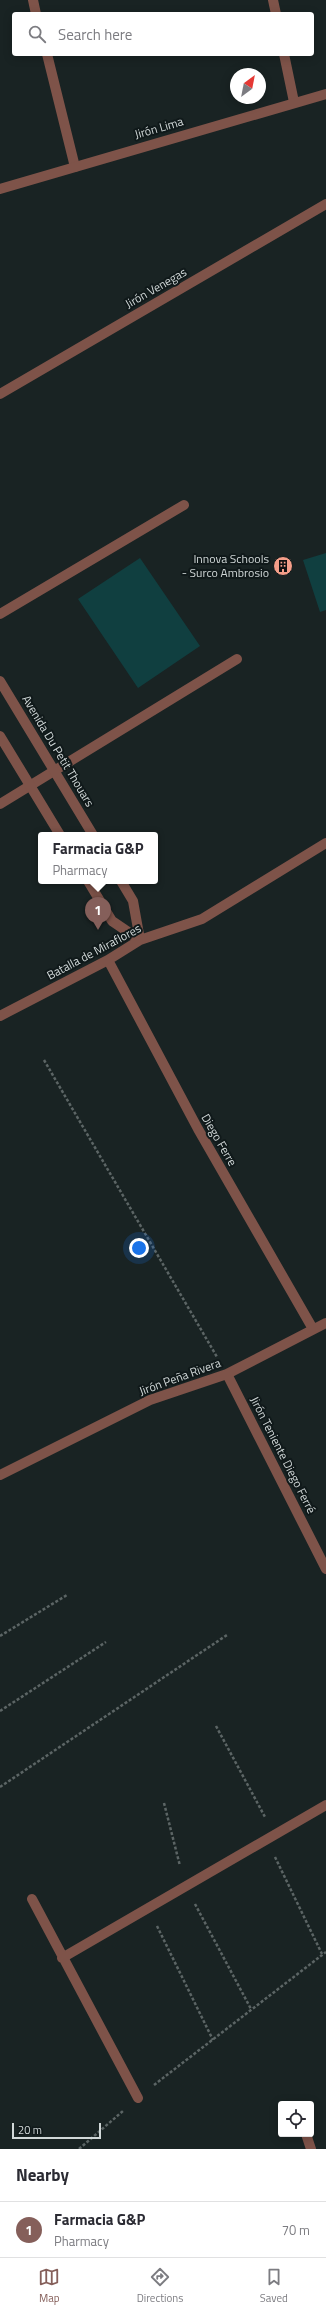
<!DOCTYPE html>
<html lang="en">
<head>
<meta charset="utf-8">
<style>
	body { margin:0; font-family:"Titillium Web",sans-serif; background:#f2f2f3; color:#2b2b33 }
	.controls { position:absolute; right:12px; bottom:12px; display:grid; overflow:hidden; border-radius:4px; box-shadow:0 2px 10px #0003 }
	.controls button { width:36px; height:36px; display:grid; place-items:center; padding:0; border:0; border-bottom:1px solid #e1e1e2; background:#fff; color:#2b2b33; font:20px sans-serif }
	.compass { position:absolute; left:230px; top:68px; width:36px; height:36px; border-radius:50%; background:#fff; box-shadow:0 2px 10px #0003; rotate:32deg }
	.scale { position:absolute; left:12px; bottom:10px; width:89px; box-sizing:border-box; padding-left:4px; border:2px solid #d1d8d8; border-top:0; font-size:11px; line-height:14px; white-space:nowrap; color:#d1d8d8; -webkit-text-stroke:3px #10191a; paint-order:stroke }
	.you { position:absolute; left:139px; top:1248px; width:14px; height:14px; margin:-10px; border:3px solid #fff; border-radius:50%; background:#1a73e8; box-shadow:0 0 0 6px #1a73e833 }
	.badge { display:grid; place-items:center; width:26px; height:26px; border-radius:50%; background:#855f5a; color:#fff; font-size:13px; font-weight:700 }
	.pin { position:absolute; translate:-50% -33px; filter:drop-shadow(0 1px 2px #0008) }
	.pin::after { content:''; position:absolute; top:21px; width:14px; height:12px; background:inherit; clip-path:polygon(0 0,100% 0,50% 100%) }
	.popup { position:absolute; left:38px; top:832px; width:120px; height:52px; box-sizing:border-box; display:grid; place-content:center; border-radius:4px; background:#fff; filter:drop-shadow(0 1px 3px #0005); font-size:13px; white-space:nowrap; color:#7c7c81 }
	.popup b { font-size:15px; color:#2b2b33 }
	.popup::after { content:''; position:absolute; left:50%; top:100%; margin-left:-8px; border:8px solid transparent; border-top-color:#fff }
	.list { margin:0; padding:0; list-style:none }
	h2 { display:flex; justify-content:space-between; align-items:center; height:52px; margin:0; padding:0 16px; font-size:17px }
	h2 small { font-size:13px; font-weight:400; color:#7c7c81 }
	.list li { display:grid; grid-template-columns:26px 1fr auto; gap:12px; align-items:center; box-sizing:border-box; height:56px; padding:0 16px; border-top:1px solid #e1e1e2 }
	.list b { display:block; font-size:15px; white-space:nowrap }
	.list p { margin:0; font-size:13px; white-space:nowrap; color:#7c7c81 }
	.list em { font-size:13px; font-style:normal; color:#7c7c81 }
	.icon { flex:none; width:22px; height:22px; fill:none; stroke:currentColor; stroke-width:2; stroke-linecap:round; stroke-linejoin:round }
	.map { position:relative; flex:none; width:326px; height:2149px; overflow:hidden }
	.search { position:absolute; background:#fff; box-shadow:0 2px 10px #0003; left:12px; right:12px; top:12px; height:44px; display:flex; align-items:center; gap:10px; box-sizing:border-box; padding:0 14px; border-radius:4px; color:#7c7c81; font-size:15px }
	.sheet { height:108px; background:#fff }
	nav { display:flex; justify-content:space-around; align-items:center; box-sizing:border-box; height:56px; border-top:1px solid #e1e1e2; background:#fff; font-size:11px; color:#7c7c81 }
	nav a { display:grid; justify-items:center; gap:2px }
	nav .on { color:#855f5a }
	.map>svg:first-child { display:block }
	.green { fill:#103f40 }
	.lines { fill:none; stroke-linecap:round; stroke-linejoin:round }
	.path { stroke:#5c6565; stroke-width:2.5; stroke-dasharray:3 2; stroke-linecap:butt }
	.service { stroke:#7e5349; stroke-width:10 }
	.minor { stroke:#7e5349; stroke-width:10 }
	.tertiary { stroke:#7e5349; stroke-width:10 }
	.labels { text-anchor:middle; stroke-width:4; stroke-linejoin:round; paint-order:stroke }
	.street-label { font-size:12px; fill:#d1d8d8; stroke:#10191a }
	.poi-label { font-size:12px; fill:#d1d8d8; stroke:#10191a; text-anchor:end }
</style>
</head>
<body>
<div class="map">
<svg width="326" height="2149" viewBox="0 0 326 2149">
	<rect width="100%" height="100%" fill="#192323"/>
	<!-- green -->
	<path class="green" d="M326 553V610L320 612 303 560Z
		M140 558 200 646 138 688 78 599Z"/>
	<g class="lines">
		<!-- path -->
		<path class="path" d="M44 1060 217 1357
			M0 1636 67 1595
			M0 1711 106 1642
			M216 1726 265 1817
			M0 1787 227 1635
			M164 1803 180 1866
			M275 1857 322 1954
			M195 1904 251 2009
			M157 1926 213 2040
			M154 2085 326 1952
			M79 2149 123 2111"/>
		<!-- service -->
		<path class="service" d="M33 0 36 14
			M47 54 75 167
			M0 614 184 505
			M0 804 237 659
			M306 2134 311 2149"/>
		<!-- minor -->
		<path class="minor" d="M273 0 276 14
			M284 54 294 102
			M0 394 326 204
			M0 681 93 835
			M0 736 60 835
			M88 881 112 921 140 940
			M121 881 133 901 140 940
			M108 960 198 1129 313 1329
			M0 1016 108 960 140 940 202 919 326 843
			M227 1374 326 1569
			M0 1475 150 1400 227 1374 326 1323
			M32 1899 138 2098
			M62 1958 326 1805"/>
		<!-- tertiary -->
		<path class="tertiary" d="M0 189 326 94"/>
	</g>
	<!-- icons -->
	<defs>
		<symbol id="building-disc" viewBox="-11 -11 22 22"><circle r="9.5" fill="#f49e89" stroke="#10191a"/><path d="M-4-6H4V6H1V3H-1V6H-4ZM-2.5-4.3h1.7v1.8h-1.7ZM.8-4.3h1.7v1.8H.8ZM-2.5-1h1.7V.8h-1.7ZM.8-1h1.7V.8H.8Z" fill="#111"/></symbol>
	</defs>
	<g fill-rule="evenodd">
		<use href="#building-disc" x="272" y="555" width="22" height="22"/>
	</g>
	<g class="labels">
		<!-- street labels -->
		<g class="street-label">
			<text transform="translate(159 128) rotate(-16)" y="4">Jirón Lima</text>
			<text transform="translate(156 288) rotate(-30)" y="4">Jirón Venegas</text>
			<text transform="translate(58 751) rotate(59)" y="4">Avenida Du Petit Thouars</text>
			<text transform="translate(94 952) rotate(-28)" y="4">Batalla de Miraflores</text>
			<text transform="translate(219 1140) rotate(60)" y="4">Diego Ferre</text>
			<text transform="translate(180 1377) rotate(-20)" y="4">Jirón Peña Rivera</text>
			<text transform="translate(283 1455) rotate(63)" y="4">Jirón Teniente Diego Ferré</text>
		</g>
		<!-- poi labels -->
		<g class="poi-label">
			<text x="269" y="563">Innova Schools<tspan x="269" dy="14">- Surco Ambrosio</tspan></text>
		</g>
	</g>
</svg>
<div class="controls">
<button><svg class="icon" aria-label="locate" viewBox="0 0 24 24"><circle cx="12" cy="12" r="6"/><path d="M12 2v4M12 18v4M2 12h4M18 12h4"/></svg></button>
</div>
<svg class="compass" viewBox="-18 -18 36 36"><path d="M0-13l5 13h-10z" fill="#e53935"/><path d="M0 13l5-13h-10z" fill="#7c7c81"/></svg>
<div class="scale">20 m</div>
<div class="you"></div>
<div class="pin badge" style="left:98px;top:930px">1</div>
<div class="popup"><b>Farmacia G&amp;P</b>Pharmacy</div>
<div class="search"><svg class="icon" aria-label="search" viewBox="0 0 24 24"><circle cx="10" cy="10" r="6"/><path d="M15 15l6 6"/></svg>Search here</div>
</div>
<section class="sheet">
<h2>Nearby<small></small></h2>
<ul class="list">
<li><span class="badge">1</span><div><b>Farmacia G&amp;P</b><p>Pharmacy</p></div><em>70 m</em></li>
</ul>
</section>
<nav>
<a class="on"><svg class="icon" aria-label="map" viewBox="0 0 24 24"><path d="M3 6l6-2 6 2 6-2v14l-6 2-6-2-6 2zM9 4v14M15 6v14"/></svg>Map</a>
<a><svg class="icon" aria-label="directions" viewBox="0 0 24 24"><path d="M12 3l9 9-9 9-9-9zM9 14v-3h6M13 9l2 2-2 2"/></svg>Directions</a>
<a><svg class="icon" aria-label="saved" viewBox="0 0 24 24"><path d="M7 4h10v16l-5-4-5 4z"/></svg>Saved</a>
</nav>
</body>
</html>
